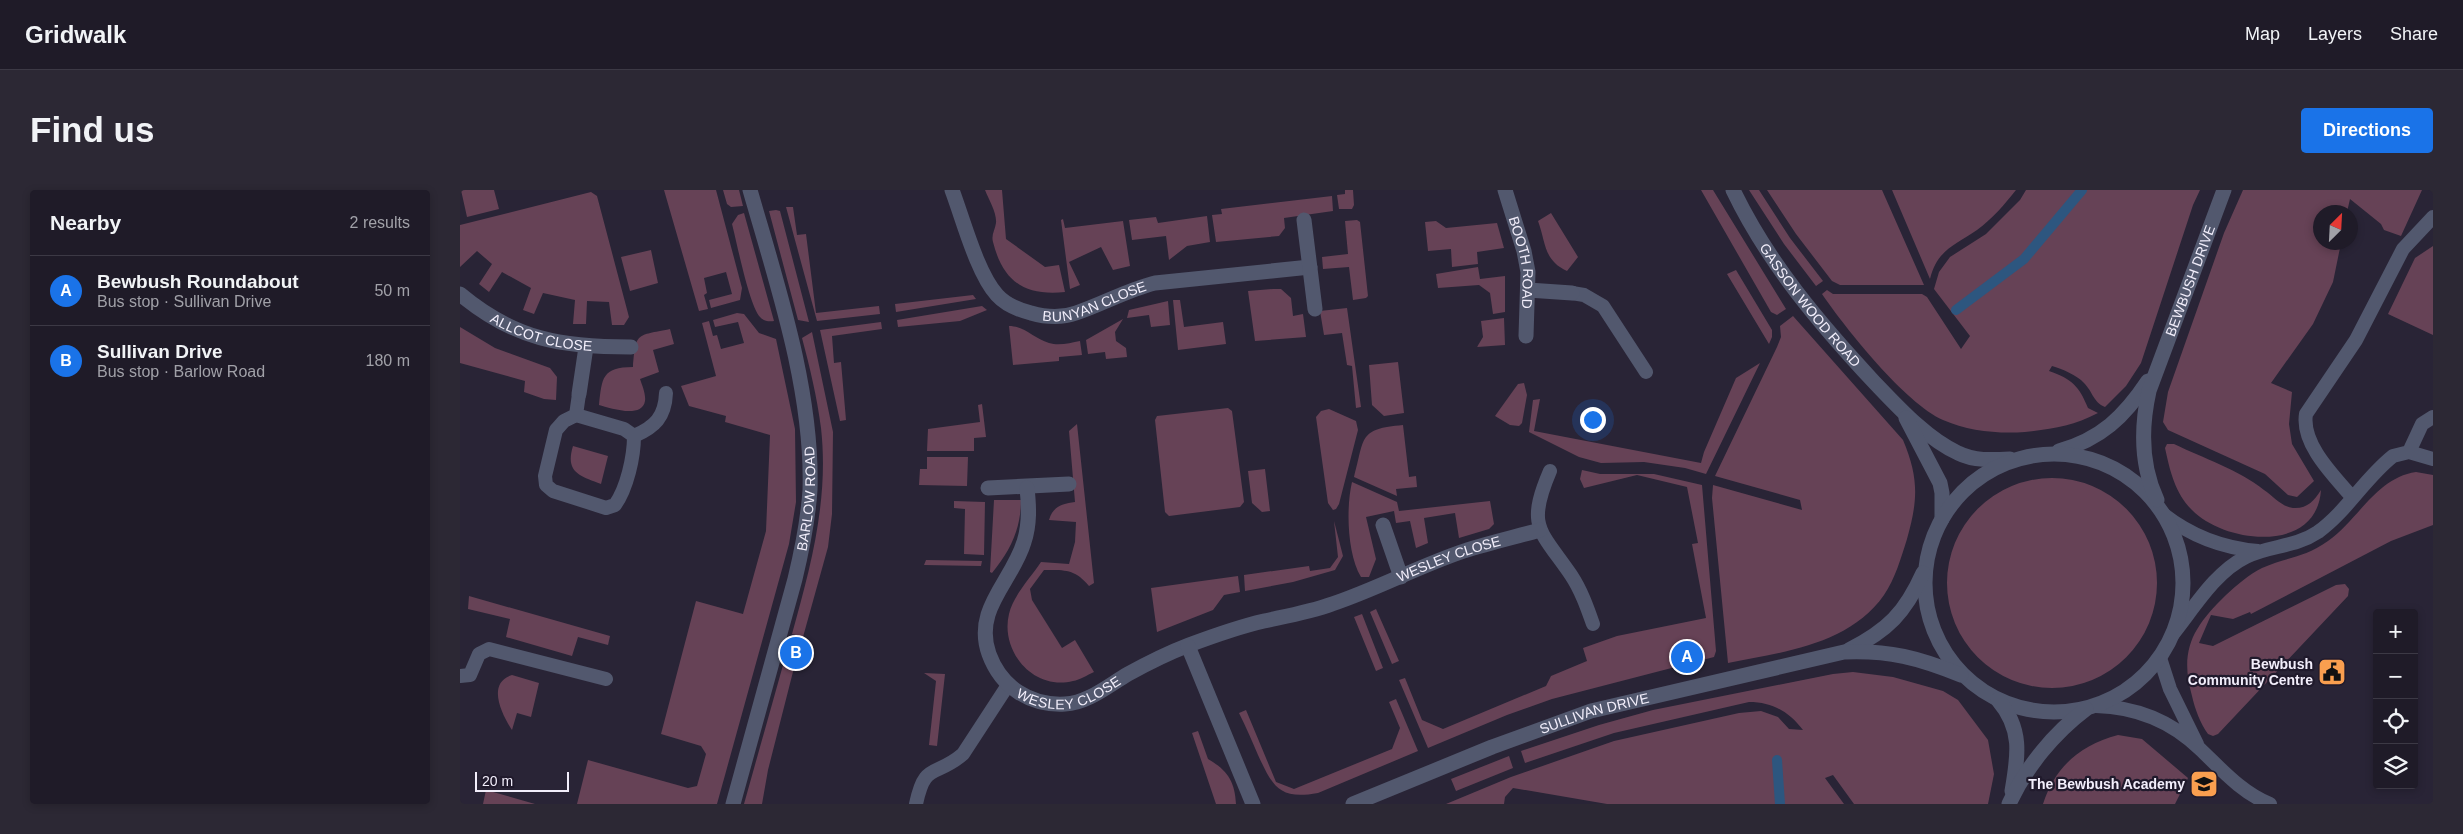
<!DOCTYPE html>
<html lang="en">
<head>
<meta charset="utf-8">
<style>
	body { margin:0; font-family:Helvetica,sans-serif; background:#2c2834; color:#f1f3f6 }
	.controls { position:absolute; right:15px; bottom:15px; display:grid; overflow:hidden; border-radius:5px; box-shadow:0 2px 8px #0003 }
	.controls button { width:45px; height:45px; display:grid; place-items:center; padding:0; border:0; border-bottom:1px solid #3c3945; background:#1f1b28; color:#f1f3f6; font:25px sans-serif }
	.compass { position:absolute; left:1853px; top:15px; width:45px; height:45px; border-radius:50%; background:#1f1b28; box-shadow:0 2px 8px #0003; rotate:24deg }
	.scale { position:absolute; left:15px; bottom:12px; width:94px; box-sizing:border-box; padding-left:5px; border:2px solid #f2eefb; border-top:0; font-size:14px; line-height:18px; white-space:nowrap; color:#f2eefb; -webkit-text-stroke:4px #201a2c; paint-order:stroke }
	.you { position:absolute; left:1132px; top:229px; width:18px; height:18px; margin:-12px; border:4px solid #fff; border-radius:50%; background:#1a73e8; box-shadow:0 0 0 8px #1a73e833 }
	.badge { display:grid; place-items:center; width:32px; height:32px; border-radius:50%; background:#1a73e8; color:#fff; font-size:16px; font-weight:700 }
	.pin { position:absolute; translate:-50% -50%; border:2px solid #fff; box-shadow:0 1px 5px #0006 }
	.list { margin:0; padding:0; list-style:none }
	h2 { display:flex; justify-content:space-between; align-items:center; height:65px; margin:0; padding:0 20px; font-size:21px }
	h2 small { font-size:16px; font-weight:400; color:#a1a1a8 }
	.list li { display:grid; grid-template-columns:32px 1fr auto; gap:15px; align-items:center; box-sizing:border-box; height:70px; padding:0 20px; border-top:1px solid #3c3945 }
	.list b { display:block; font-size:19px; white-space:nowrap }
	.list p { margin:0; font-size:16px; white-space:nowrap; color:#a1a1a8 }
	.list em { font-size:16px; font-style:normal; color:#a1a1a8 }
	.icon { flex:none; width:28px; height:28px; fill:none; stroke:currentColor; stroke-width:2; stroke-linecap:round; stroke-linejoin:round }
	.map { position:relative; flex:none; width:1973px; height:614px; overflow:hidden; border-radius:5px }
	header { display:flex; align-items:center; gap:30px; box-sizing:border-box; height:70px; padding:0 25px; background:#1f1b28; border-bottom:1px solid #3c3945 }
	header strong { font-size:24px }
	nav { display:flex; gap:28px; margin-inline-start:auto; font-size:18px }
	.intro { display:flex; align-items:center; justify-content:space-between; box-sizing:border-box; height:120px; padding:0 30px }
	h1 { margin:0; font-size:35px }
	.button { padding:12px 22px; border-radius:5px; background:#1a73e8; color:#fff; font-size:18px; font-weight:700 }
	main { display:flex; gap:30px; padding:0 30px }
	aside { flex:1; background:#1f1b28; border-radius:5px; box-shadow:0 2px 8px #0003 }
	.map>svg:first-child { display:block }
	.green { fill:#664256 }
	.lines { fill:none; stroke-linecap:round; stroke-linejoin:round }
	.stream { stroke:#2d567f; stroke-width:10 }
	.service { stroke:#52586e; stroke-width:14 }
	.minor { stroke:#52586e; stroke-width:15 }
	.tertiary { stroke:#52586e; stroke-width:15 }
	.labels { text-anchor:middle; stroke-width:4.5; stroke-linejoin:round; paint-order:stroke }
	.street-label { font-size:14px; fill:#f2eefb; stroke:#201a2c }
	.poi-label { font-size:14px; font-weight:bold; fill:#f2eefb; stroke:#201a2c; text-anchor:end }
</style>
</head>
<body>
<header>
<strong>Gridwalk</strong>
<nav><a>Map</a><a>Layers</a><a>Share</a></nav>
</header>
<div class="intro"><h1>Find us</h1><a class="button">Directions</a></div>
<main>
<aside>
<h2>Nearby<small>2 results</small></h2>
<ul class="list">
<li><span class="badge">A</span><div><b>Bewbush Roundabout</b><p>Bus stop · Sullivan Drive</p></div><em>50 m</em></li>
<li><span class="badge">B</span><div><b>Sullivan Drive</b><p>Bus stop · Barlow Road</p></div><em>180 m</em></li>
</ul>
</aside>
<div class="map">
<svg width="1973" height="614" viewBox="0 0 1973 614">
	<rect width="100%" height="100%" fill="#292436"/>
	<!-- green -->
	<path class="green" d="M1 0H34L39 19 7 27Z
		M204 0H256L282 98 280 110 251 118 249 110 272 104 266 82 244 88 247 103 244 105 248 119 239 121Z
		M263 0H279L283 16 271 17 267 14Z
		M525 0H542L546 49 585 77 599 75 605 102C565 106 543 92 533 52 531 45 535 40 536 33 537 23 529 10 525 0Z
		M885 0H893L894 15 892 19H879L877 5 885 4Z
		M1241 0H1253L1326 119 1317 125 1311 122Z
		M1289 0H1299L1330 48 1363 91 1356 96 1324 54Z
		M1307 0H1422L1464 95H1380L1372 91 1336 44Z
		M1432 0H1556C1545 14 1532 29 1517 40 1495 55 1477 60 1470 89Z
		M1566 0H1740L1733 15 1681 173 1666 196 1645 217C1633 212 1633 202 1624 193 1617 185 1602 179 1592 176L1589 181C1612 189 1619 196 1628 218L1638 223C1613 236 1593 239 1565 242 1538 244 1508 241 1483 230 1445 213 1386 139 1362 104L1367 100 1373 104H1462L1467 107 1501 159 1510 146 1474 99 1479 82 1490 67 1526 44 1560 10Z
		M1783 0H1962L1941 46 1924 40 1921 34 1890 9 1887 22H1860V52L1881 53 1873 92 1853 134 1811 193 1832 202 1829 234 1832 254 1854 291 1837 307 1828 305 1805 284 1708 240 1703 232 1708 202 1764 43Z
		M131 2 137 6 169 127 164 135H152L149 112 127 111 126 134H113L115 110 83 103 74 124 63 120 71 98 42 82 29 102 19 94 32 74 17 61 0 77V35Z
		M872 6 873 21 824 28 825 38 819 46 756 52 752 25 762 24 761 19Z
		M326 17H333L337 45 346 44 356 123 419 116 420 124 357 131Z
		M316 20 320 21 349 132 338 130 309 21Z
		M284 23 314 131C309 132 303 131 300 127 289 115 277 53 272 34L278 25Z
		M1091 23 1118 67 1107 81C1083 70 1086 52 1078 31Z
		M747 26 750 52 727 56 709 70 706 46 672 50 669 30 696 27 698 33Z
		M603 29 605 38 663 31 670 76 653 80 641 57 609 72 620 95 610 99 601 30Z
		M897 30 900 32 908 106 906 108 893 110 889 77 863 79 862 67 888 64 885 31Z
		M976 31 986 38 1037 33 1044 58 1017 62 1018 74 992 77 991 59 968 61 965 32Z
		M1973 56V145L1928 124 1955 68Z
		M191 60 198 93 170 101 161 67Z
		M1018 77 1020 89 1045 86V122L1033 124 1030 103 1019 95 978 98 976 84Z
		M1276 80 1312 140V147L1309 154 1267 84Z
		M813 99H821L831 108 833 126 843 124 846 147 795 151 788 101Z
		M513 105 516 109 436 122 435 114Z
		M713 110H720L724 137 763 132 766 154 718 160Z
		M708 111 710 135 691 137 689 125 667 128 669 120Z
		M522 116 527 120 500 131 438 137 437 130Z
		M887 118 901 217 896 218 892 176 887 175 882 143 864 145 860 121Z
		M277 123 284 124 299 143 316 149 335 239 336 312 329 354 257 614H117L128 570 228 598 237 596 246 564 241 556 201 544 236 411 283 424 306 341 310 245 265 232 266 226 229 216 221 196 256 186 242 133 249 131 253 146 257 145 261 159 284 153 278 132 255 137 253 130Z
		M1333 126 1443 250C1459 288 1458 310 1447 349 1441 368 1435 389 1424 405 1389 455 1323 462 1268 473L1252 308 1253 295 1342 320 1340 310 1255 286 1317 157 1321 147 1320 136Z
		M1044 128 1045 155 1017 157 1023 147 1021 131Z
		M663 129 655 142 656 151 666 158 667 167 646 169 645 162 628 164 626 150Z
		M421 132 422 139 372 146 374 173 381 172 386 230 380 231 360 140Z
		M549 136C565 136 574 149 589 153 599 156 610 153 620 151L622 165 599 167V171L553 175Z
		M0 137 35 158 90 178 97 187 96 210 84 209 64 202 65 191 0 173Z
		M210 139 214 154 193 160 199 182 180 189C182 195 186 204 185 211 182 229 150 218 139 215 142 188 142 177 173 177 176 142 176 146 210 139Z
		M352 142 373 242 372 324 368 357 343 447 332 444C351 376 369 309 361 238 357 207 350 178 342 148Z
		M938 172 944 223 924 226 912 215 909 175Z
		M1300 173 1246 284 1225 278 1184 272 1141 273 1119 267 1069 242 1073 210 1080 209 1074 241 1241 273 1244 262 1276 188Z
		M1064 193 1067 205 1062 233 1059 236 1050 235 1035 226 1058 194Z
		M522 214 526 247 514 248V261H467L468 239 520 232 518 215Z
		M768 218 772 221 784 312 780 317 709 326 705 322 695 230 697 226Z
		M869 219 896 231 898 240 879 314 876 319 873 320 868 313 856 227 861 221Z
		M617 234 634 393 629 396C615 379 605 380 584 380L570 399 572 410 602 458 615 450 634 482C627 485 620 490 613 491 573 501 540 461 549 424 553 406 571 387 581 372L609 374 615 352 616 332 589 330C593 316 602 314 615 312L609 241Z
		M943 235 949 287 956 286 957 297 936 299 937 306 894 287C905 247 898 239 943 235Z
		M1707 254H1714C1743 268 1779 280 1804 300 1813 306 1822 317 1833 318 1847 319 1854 311 1861 300 1857 364 1765 354 1732 320 1715 303 1710 281 1705 258Z
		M113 256 148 266 141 294C119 286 105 282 113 256Z
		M467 267H508L507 296 459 295 460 279H467Z
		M805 279 810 321 802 322 792 313 788 281Z
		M1122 280 1140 284H1194L1242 295 1256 461 1254 467 1092 509 1047 525 968 558 939 490 945 488 962 530 983 539 1086 496 1091 486 1127 471 1123 458 1157 446 1246 428 1232 354 1238 353 1227 297 1177 285 1124 298 1120 289Z
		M1956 282 1973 285V335L1931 351 1791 424 1790 422 1773 429 1751 425 1739 453 1753 456 1876 395 1885 394 1889 399 1888 406 1758 544 1753 546 1748 544C1740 533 1735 519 1732 506 1719 460 1733 437 1766 405 1777 395 1788 385 1802 378 1827 367 1844 368 1868 351 1899 329 1916 288 1956 282Z
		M1487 393a105 105 0 1 1 210 0a105 105 0 1 1-210 0Z
		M892 292 937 312 939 321 1030 311 1034 334 1029 339 999 348 995 323 964 328 968 353 956 358 950 331 936 333 934 321 906 327 916 369 909 387H901C887 364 886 317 892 292Z
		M534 310H561C561 339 550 361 532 383L530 382Z
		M494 311 525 312 524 365 504 364 505 319 494 318Z
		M874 331 883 366 875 380 833 392 785 401 784 385 849 376 850 381 870 378 878 367Z
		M466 370 522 371 521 376 464 375Z
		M778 386 780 402 764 405 753 420 697 442 691 398Z
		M9 406 150 446 148 455 118 447 112 466 46 447 50 429 8 419Z
		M916 419 939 471 932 474 910 422Z
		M902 424 923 478 916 481 894 427Z
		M325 468 336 470 308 580 302 614H284Z
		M1393 482 1433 487 1483 501 1498 510 1528 550 1534 584 1528 614H1394L1373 585 1365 588 1384 614H1147L1053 598 1045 607 1044 614H986L1051 587 1154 551 1279 523 1301 521 1318 527 1329 539 1343 540C1329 522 1313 512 1289 512L1154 543 1065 573 1061 561 1139 535 1193 520 1373 484Z
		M464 483 485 484 477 556 469 555 476 491Z
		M52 485 79 493 71 527 57 523 52 540C42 525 26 493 52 485Z
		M936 509 958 561 858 603C819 610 813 597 798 565 792 551 786 537 779 523L786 520 816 592 834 599 932 559 940 538 929 512Z
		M738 541 748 569C767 580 775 591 776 614H756L732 543Z
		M1658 545 1682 549 1728 588 1715 614H1583C1595 577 1620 555 1658 545Z
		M1049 566 1053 578 996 601 991 589Z
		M26 600 75 614H23Z"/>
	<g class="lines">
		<!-- stream -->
		<path class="stream" d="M1496 120 1564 69 1622 0
			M1317 570 1320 614"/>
		<!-- service -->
		<path class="service" d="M1112 103 1124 105 1143 116 1186 182
			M119 204 116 225 104 231 96 240 85 286 86 295 93 301 146 318 155 315C167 298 174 267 174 246 195 237 205 227 206 203
			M116 225 164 239 174 246
			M1949 262 1962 234 1973 227
			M1090 281C1066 337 1080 340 1111 385 1121 400 1127 417 1133 434
			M1892 307C1874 286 1841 254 1846 224L1896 150 1943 59 1973 27
			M1703 324C1731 346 1762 358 1798 361
			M1713 444C1734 418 1755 382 1786 367 1810 355 1834 358 1858 342 1887 321 1905 288 1933 266L1949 262 1973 269
			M1700 468 1710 499 1737 554
			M0 486 10 485 19 464 29 459 146 489
			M1636 516C1676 517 1711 531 1740 559 1761 579 1782 603 1810 614
			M456 614C465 571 475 588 503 564L548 495"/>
		<!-- minor -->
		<g class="minor">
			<path id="s1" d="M492 0C503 29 517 83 537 105 546 115 559 120 571 123 585 127 602 128 616 123 643 114 667 100 695 93L850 77"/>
			<path id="s2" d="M1045 0 1064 61 1068 82 1066 146"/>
			<path d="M844 30 855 119"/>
			<path d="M1068 100 1112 103"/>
			<path id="s3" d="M0 104C55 150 102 157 171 157"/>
			<path d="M119 204 126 157"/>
			<path d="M528 298 609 294"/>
			<path id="s4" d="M567 298C569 316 570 334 564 352 552 392 513 419 529 464 541 497 570 516 605 514 628 513 649 495 668 484 688 473 708 463 729 455 753 446 778 437 804 431 827 426 850 422 872 414 917 399 959 376 1004 361 1029 353 1055 347 1080 340"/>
			<path d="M923 335 941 387"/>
			<path d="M728 456 793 614"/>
		</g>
		<!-- tertiary -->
		<g class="tertiary">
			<path id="s5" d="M1273 0C1308 73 1360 134 1414 192 1437 216 1467 249 1498 263 1514 271 1532 270 1550 269"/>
			<path d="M1446 228 1480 293 1482 303V329"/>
			<path d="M1599 261C1641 249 1664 227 1688 191"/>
			<circle cx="1594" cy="393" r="129"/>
			<path id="s6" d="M1697 310C1681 276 1681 237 1689 201L1764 0"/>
			<path d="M1389 460C1428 440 1445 423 1463 383"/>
			<path d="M1538 510C1563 539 1558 566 1552 601"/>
			<path id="s7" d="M273 614 335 389C342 360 348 330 350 300 353 201 317 94 290 0"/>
			<path id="s8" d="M893 614 1032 557 1131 521 1384 462C1429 460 1459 468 1501 485"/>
			<path d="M1549 614C1566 577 1594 543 1626 519"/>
		</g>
	</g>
	<!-- icons -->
	<defs>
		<symbol id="civic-square" viewBox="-11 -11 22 22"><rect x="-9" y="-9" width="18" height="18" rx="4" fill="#fa9f4f" stroke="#201a2c"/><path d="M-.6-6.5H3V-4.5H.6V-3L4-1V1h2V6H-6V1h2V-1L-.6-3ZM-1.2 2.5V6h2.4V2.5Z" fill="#111"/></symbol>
		<symbol id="school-square" viewBox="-11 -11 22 22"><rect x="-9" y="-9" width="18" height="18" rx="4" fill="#fa9f4f" stroke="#201a2c"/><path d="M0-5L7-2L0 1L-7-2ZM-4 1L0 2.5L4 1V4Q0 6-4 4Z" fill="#111"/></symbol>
	</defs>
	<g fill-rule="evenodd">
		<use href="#civic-square" x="1856" y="466" width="32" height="32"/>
		<use href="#school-square" x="1728" y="578" width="32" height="32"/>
	</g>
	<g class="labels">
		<!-- street labels -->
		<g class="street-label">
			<text dy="5" stroke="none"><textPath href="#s2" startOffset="75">BOOTH ROAD</textPath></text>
			<text dy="5" stroke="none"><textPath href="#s6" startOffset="229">BEWBUSH DRIVE</textPath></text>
			<text dy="5" stroke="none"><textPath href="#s1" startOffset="220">BUNYAN CLOSE</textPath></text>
			<text dy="5" stroke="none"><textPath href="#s5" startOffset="139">GASSON WOOD ROAD</textPath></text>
			<text dy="5" stroke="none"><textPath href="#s3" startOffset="92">ALLCOT CLOSE</textPath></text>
			<text dy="5" stroke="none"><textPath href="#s7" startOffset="315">BARLOW ROAD</textPath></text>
			<text dy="5" stroke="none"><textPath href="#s4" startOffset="686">WESLEY CLOSE</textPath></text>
			<text dy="5" stroke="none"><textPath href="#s4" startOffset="279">WESLEY CLOSE</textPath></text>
			<text dy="5" stroke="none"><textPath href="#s8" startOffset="258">SULLIVAN DRIVE</textPath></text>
		</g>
		<!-- poi labels -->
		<g class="poi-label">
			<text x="1853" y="479">Bewbush<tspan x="1853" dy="16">Community Centre</tspan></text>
			<text x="1725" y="599">The Bewbush Academy</text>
		</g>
	</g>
</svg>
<div class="controls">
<button>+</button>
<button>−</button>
<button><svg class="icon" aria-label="locate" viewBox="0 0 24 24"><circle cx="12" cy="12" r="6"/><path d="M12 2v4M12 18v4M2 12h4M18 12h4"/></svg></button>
<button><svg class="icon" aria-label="layers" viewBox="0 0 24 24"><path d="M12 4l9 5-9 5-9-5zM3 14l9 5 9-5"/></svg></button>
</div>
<svg class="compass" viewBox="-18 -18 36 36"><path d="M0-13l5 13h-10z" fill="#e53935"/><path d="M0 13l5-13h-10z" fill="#a1a1a8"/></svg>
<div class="scale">20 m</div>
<div class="you"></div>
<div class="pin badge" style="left:1227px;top:467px">A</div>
<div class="pin badge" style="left:336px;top:463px">B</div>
</div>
</main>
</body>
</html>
